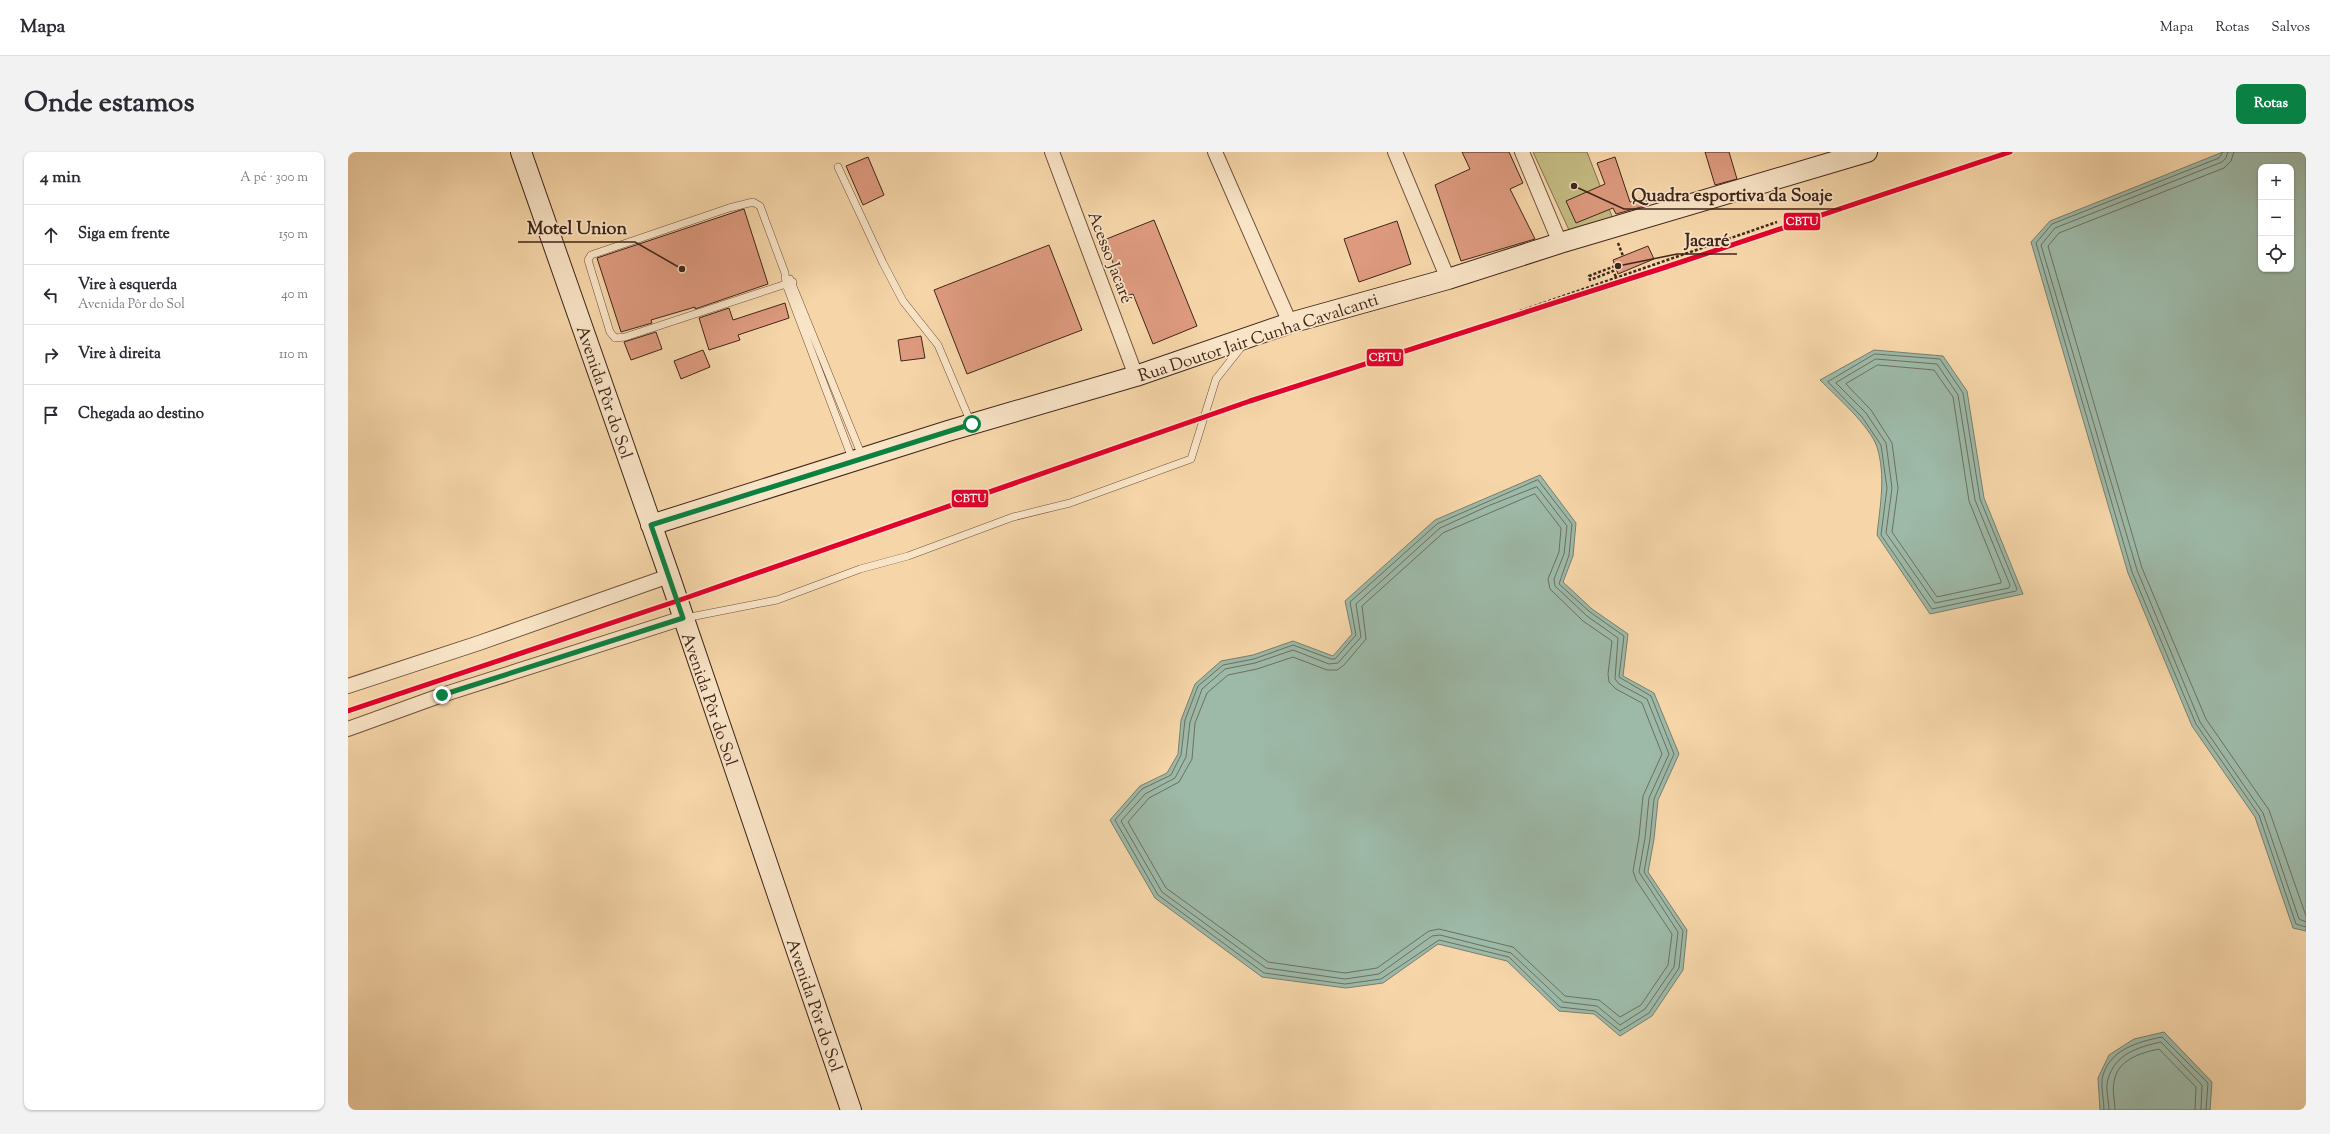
<!DOCTYPE html>
<html lang="pt">
<head>
<meta charset="utf-8">
<style>
	body { margin:0; font-family:"Sorts Mill Goudy",serif; background:#f2f2f3; color:#2b2b33 }
	.controls { position:absolute; right:12px; top:12px; display:grid; overflow:hidden; border-radius:8px; box-shadow:0 1px 3px #0004 }
	.controls button { width:36px; height:36px; display:grid; place-items:center; padding:0; border:0; border-bottom:1px solid #e1e1e2; background:#fff; color:#2b2b33; font:20px sans-serif }
	.stop { position:absolute; width:12px; height:12px; margin:-9px; border:3px solid #0b8043; border-radius:50%; background:#fff }
	.stop.end { background:#0b8043; border-color:#fff; box-shadow:0 1px 4px #0008 }
	.list { margin:0; padding:0; list-style:none }
	h2 { display:flex; justify-content:space-between; align-items:center; height:52px; margin:0; padding:0 16px; font-size:17px }
	h2 small { font-size:13px; font-weight:400; color:#7c7c81 }
	.list li { display:grid; grid-template-columns:26px 1fr auto; gap:12px; align-items:center; box-sizing:border-box; height:60px; padding:0 16px; border-top:1px solid #e1e1e2 }
	.list b { display:block; font-size:15px; white-space:nowrap }
	.list p { margin:0; font-size:13px; white-space:nowrap; color:#7c7c81 }
	.list em { font-size:13px; font-style:normal; color:#7c7c81 }
	.icon { flex:none; width:22px; height:22px; fill:none; stroke:currentColor; stroke-width:2; stroke-linecap:round; stroke-linejoin:round }
	.map { position:relative; flex:none; width:1958px; height:958px; overflow:hidden; border-radius:8px }
	header { display:flex; align-items:center; gap:24px; box-sizing:border-box; height:56px; padding:0 20px; background:#fff; border-bottom:1px solid #e1e1e2 }
	header strong { font-size:19px }
	nav { display:flex; gap:22px; margin-inline-start:auto; font-size:14px }
	.intro { display:flex; align-items:center; justify-content:space-between; box-sizing:border-box; height:96px; padding:0 24px }
	h1 { margin:0; font-size:28px }
	.button { padding:10px 18px; border-radius:8px; background:#0b8043; color:#fff; font-size:14px; font-weight:700 }
	main { display:flex; gap:24px; padding:0 24px }
	aside { flex:1; background:#fff; border-radius:8px; box-shadow:0 1px 3px #0004 }
	.map>svg:first-child { display:block }
	.green { fill:#c4bb82; stroke:#82704e }
	.water { fill:#9db9a8; stroke:#787e6f; fill-rule:evenodd }
	.lines { fill:none; stroke-linecap:round; stroke-linejoin:round }
	.shore { stroke:#6e6f60; stroke-width:1 }
	.building { fill:#de9a7f; stroke:#402519 }
	.lane-casing { stroke:#6e513d; stroke-width:8 }
	.street-casing { stroke:#6e513d; stroke-width:16 }
	.secondary-casing { stroke:#402519; stroke-width:22 }
	.path { stroke:#402519; stroke-width:2.5; stroke-dasharray:3 2; stroke-linecap:butt }
	.lane { stroke:#f9e4c7; stroke-width:7 }
	.street { stroke:#f9e4c7; stroke-width:14 }
	.secondary { stroke:#f9e4c7; stroke-width:20 }
	.rail-1-casing { stroke:#f9e4c7; stroke-width:8 }
	.rail-1 { stroke:#e4002b; stroke-width:5 }
	.route { stroke:#0b8043; stroke-width:5 }
	.labels { text-anchor:middle; stroke-width:3.5; stroke-linejoin:round; paint-order:stroke }
	.street-label { font-size:17px; fill:#402519; stroke:#f9e4c7 }
	.leader { fill:none; stroke:#402519; stroke-width:1.5 }
	.callout-dot { fill:#402519; stroke:#f9e4c7; stroke-width:1.5 }
	.callout-label { font-size:18px; text-anchor:middle; font-weight:bold; fill:#402519; stroke:#f9e4c7; stroke-width:3.5; stroke-linejoin:round; paint-order:stroke }
	.line-badge { stroke:#f9e4c7; stroke-width:1.5 }
	.badge-label { font-size:11px; text-anchor:middle; font-weight:bold; fill:#fff }
</style>
</head>
<body>
<header>
<strong>Mapa</strong>
<nav><a>Mapa</a><a>Rotas</a><a>Salvos</a></nav>
</header>
<div class="intro"><h1>Onde estamos</h1><a class="button">Rotas</a></div>
<main>
<aside>
<h2>4 min<small>A pé · 300 m</small></h2>
<ul class="list">
<li><svg class="icon" aria-label="ahead" viewBox="0 0 24 24"><path d="M12 20V5M6 11l6-6 6 6"/></svg><div><b>Siga em frente</b></div><em>150 m</em></li>
<li><svg class="icon" aria-label="left" viewBox="0 0 24 24"><path d="M17 20v-9H6M10 6l-5 5 5 5"/></svg><div><b>Vire à esquerda</b><p>Avenida Pôr do Sol</p></div><em>40 m</em></li>
<li><svg class="icon" aria-label="right" viewBox="0 0 24 24"><path d="M7 20v-9h11M14 6l5 5-5 5"/></svg><div><b>Vire à direita</b></div><em>110 m</em></li>
<li><svg class="icon" aria-label="arrive" viewBox="0 0 24 24"><path d="M6 21V4h12l-3 4 3 4H6"/></svg><div><b>Chegada ao destino</b></div></li>
</ul>
</aside>
<div class="map">
<svg width="1958" height="958" viewBox="0 0 1958 958">
	<rect width="100%" height="100%" fill="#f6d6a9"/>
	<filter id="stains"><feTurbulence type="fractalNoise" baseFrequency=".005" numOctaves="4"/><feColorMatrix values="0 0 0 0 .2 0 0 0 0 .09 0 0 0 0 .02 0 0 0 .5 -.17"/></filter>
	<radialGradient id="worn" r=".72"><stop offset=".6" stop-color="#630" stop-opacity="0"/><stop offset="1" stop-color="#630" stop-opacity=".3"/></radialGradient>
	<!-- green -->
	<path class="green" d="M1185 0H1239L1265 67 1221 78Z"/>
	<!-- water -->
	<path class="water" d="M1875 0H1953L1958 4V779L1945 776 1907 665 1844 574 1780 421 1683 90 1702 69ZM1913 15H1943V117H1913Z
		M1526 198 1595 204 1619 239 1636 346 1675 442 1582 462 1529 383C1532 354 1538 324 1529 295 1522 274 1488 244 1472 228Z
		M1192 323 1228 371 1225 404 1215 430 1244 457 1280 482 1275 524 1306 541 1331 602 1310 648 1306 687 1300 720 1339 778 1335 818 1304 864 1272 884 1246 862 1211 859 1159 809 1090 792 1035 831 998 836 914 825 807 746 762 668 792 634 819 621 830 602 833 568 847 532 873 509 905 503 945 489 985 504 1004 482 997 449 1087 368Z
		M1816 880 1864 930 1862 958H1752L1750 926 1761 903 1786 887Z"/>
	<g class="lines">
		<!-- shore -->
		<path class="shore" d="M1875 0 1871 6 1704 72 1688 91 1784 420 1848 572 1911 663 1948 772 1958 775
			M1880 0 1878 6 1874 10 1707 76 1693 93 1789 418 1852 570 1915 661 1951 767 1958 770
			M1886 0 1883 9 1876 16 1711 81 1700 94 1794 416 1858 567 1921 658 1958 764
			M1527 202 1592 207 1615 241 1632 347 1669 437 1668 439 1584 457 1533 383 1539 336 1533 293 1514 265 1480 230Z
			M1528 207 1589 212 1610 243 1627 348 1662 433 1661 436 1587 451 1538 381 1544 336 1538 291 1518 261 1488 231Z
			M1530 213 1586 218 1605 245 1621 349 1653 429V431L1589 445 1544 380 1550 336 1544 291 1523 258 1498 232Z
			M1190 328 1224 372 1221 403 1211 432 1242 460 1276 484 1271 525 1303 544 1326 602 1306 647 1302 687 1296 720 1335 779 1331 816 1301 861 1272 879 1247 859 1212 855 1161 805 1091 788 1033 827 997 832 916 821 810 743 767 668 794 637 823 623 833 603 837 568 850 534 875 513 906 507 945 493 983 507H987L1008 483 1002 450 1089 372Z
			M1189 335 1219 374 1216 402 1206 427 1207 434 1239 464 1270 486 1267 527 1271 532 1299 547 1321 602 1301 646 1297 686 1291 720 1330 780 1326 815 1297 857 1272 873 1249 854 1215 850 1163 801 1092 783 1084 784 1031 822 997 827 918 816 814 740 773 669 797 642 827 626 838 605 842 570 854 537 877 517 907 511 945 498 981 512 990 511 1013 485 1008 452 1092 376 1140 354Z
			M1187 342 1213 376 1211 400 1200 427 1202 437 1235 469 1264 489 1260 522 1261 530 1268 537 1294 551 1314 602 1295 644 1291 685 1285 719 1288 728 1324 782 1320 813 1293 853 1272 865 1251 848 1217 844 1165 795 1091 777 1081 779 1029 816 997 821 920 810 818 736 780 670 801 646 831 630 844 607 847 571 859 541 880 523 909 517 945 505 979 518H989L996 513 1018 487 1014 454 1095 381Z
			M1756 958C1756 948 1753 936 1754 927 1760 898 1789 890 1814 885L1860 931 1858 958
			M1761 958C1761 949 1757 936 1760 927 1767 902 1790 895 1813 890L1854 933 1853 958
			M1767 958C1767 949 1764 939 1766 930 1769 908 1792 901 1811 897L1848 935 1847 958"/>
	</g>
	<!-- building -->
	<path class="building" d="M1114 0H1161L1175 31 1162 37 1187 87 1113 109 1087 33 1122 17Z
		M1357 0H1381L1389 27 1367 33Z
		M520 5 536 43 515 53 498 14Z
		M1267 5 1282 50 1297 45 1300 53 1268 62 1265 56 1228 71 1218 49 1257 32 1249 11Z
		M396 57 420 132 347 157V155L303 168 304 171 273 180 249 106Z
		M806 68 849 174 805 192 785 142 778 144 756 88Z
		M1049 69 1063 112 1011 130 996 87Z
		M701 93 734 178 619 222 586 138Z
		M1300 94 1306 107 1270 122 1265 108Z
		M437 151 441 166 390 183 392 188 361 198 351 166 381 156 385 168Z
		M308 180 314 197 283 208 276 190Z
		M573 184 577 206 553 209 550 188Z
		M355 198 362 215 333 227 326 209Z"/>
	<g class="lines">
		<defs>
			<path id="lane" d="M490 15 535 111 555 149 590 193 623 271
				M442 127 514 304
				M445 130 438 132 277 185 267 186 262 180 240 108 243 103 381 56 405 50 412 54 437 121 438 132 505 309
				M337 466 429 448 512 417 560 404 665 365 722 351 843 307 868 227 895 193"/>
			<path id="street" d="M704 0 788 224
				M867 0 942 171
				M1047 0 1100 127
				M1174 0 1212 91
				M0 534 131 491 321 424
				M0 577 94 543 335 466"/>
			<path id="secondary" d="M173 0 320 420 503 958
				M303 373 600 279 788 224 942 171 1100 127 1212 91 1519 0"/>
		</defs>
		<!-- lane casing -->
		<use href="#lane" class="lane-casing"/>
		<!-- street casing -->
		<use href="#street" class="street-casing"/>
		<!-- secondary casing -->
		<use href="#secondary" class="secondary-casing"/>
		<!-- path -->
		<path class="path" d="M1270 91 1275 104
			M1267 114 1241 124 1242 128 1265 119 1268 125
			M1172 159 1429 70"/>
		<!-- lane -->
		<use href="#lane" class="lane"/>
		<!-- street -->
		<use href="#street" class="street"/>
		<!-- secondary -->
		<use href="#secondary" class="secondary"/>
		<defs>
			<path id="rail-1" d="M0 559 329 449 902 249 1318 115 1662 0"/>
		</defs>
		<!-- rail-1 casing -->
		<use href="#rail-1" class="rail-1-casing"/>
		<!-- rail-1 -->
		<use href="#rail-1" class="rail-1"/>
	</g>
	<g class="lines">
		<!-- route -->
		<path class="route" d="M94 543 335 466 303 373 624 272"/>
	</g>
	<g class="labels">
		<!-- street labels -->
		<g class="street-label">
			<text transform="translate(763 105) rotate(69)" y="6">Acesso Jacaré</text>
			<text transform="translate(910 185) rotate(-18)" y="6">Rua Doutor Jair Cunha Cavalcanti</text>
			<text transform="translate(257 240) rotate(71)" y="6">Avenida Pôr do Sol</text>
			<text transform="translate(362 547) rotate(71)" y="6">Avenida Pôr do Sol</text>
			<text transform="translate(467 853) rotate(71)" y="6">Avenida Pôr do Sol</text>
		</g>
	</g>
	<!-- callouts -->
	<path class="leader" d="M1226 34L1276 57H1493M334 117L287 90H170M1270 114L1329 102H1389"/>
	<g class="callout-dot">
		<circle cx="1226" cy="34" r="4"/>
		<circle cx="334" cy="117" r="4"/>
		<circle cx="1270" cy="114" r="4"/>
	</g>
	<g class="callout-label">
		<text x="1384" y="49">Quadra esportiva da Soaje</text>
		<text x="229" y="82">Motel Union</text>
		<text x="1359" y="94">Jacaré</text>
	</g>
	<g class="line-badge">
		<rect x="1435" y="60" width="38" height="19" rx="4" fill="#e4002b"/>
		<rect x="1018" y="196" width="38" height="19" rx="4" fill="#e4002b"/>
		<rect x="603" y="337" width="38" height="19" rx="4" fill="#e4002b"/>
	</g>
	<g class="badge-label">
		<text x="1454" y="73">CBTU</text>
		<text x="1037" y="209">CBTU</text>
		<text x="622" y="350">CBTU</text>
	</g>
	<rect width="100%" height="100%" filter="url(#stains)"/>
	<rect width="100%" height="100%" fill="url(#worn)"/>
</svg>
<div class="controls">
<button>+</button>
<button>−</button>
<button><svg class="icon" aria-label="locate" viewBox="0 0 24 24"><circle cx="12" cy="12" r="6"/><path d="M12 2v4M12 18v4M2 12h4M18 12h4"/></svg></button>
</div>
<div class="stop" style="left:624px;top:272px"></div>
<div class="stop end" style="left:94px;top:543px"></div>
</div>
</main>
</body>
</html>
